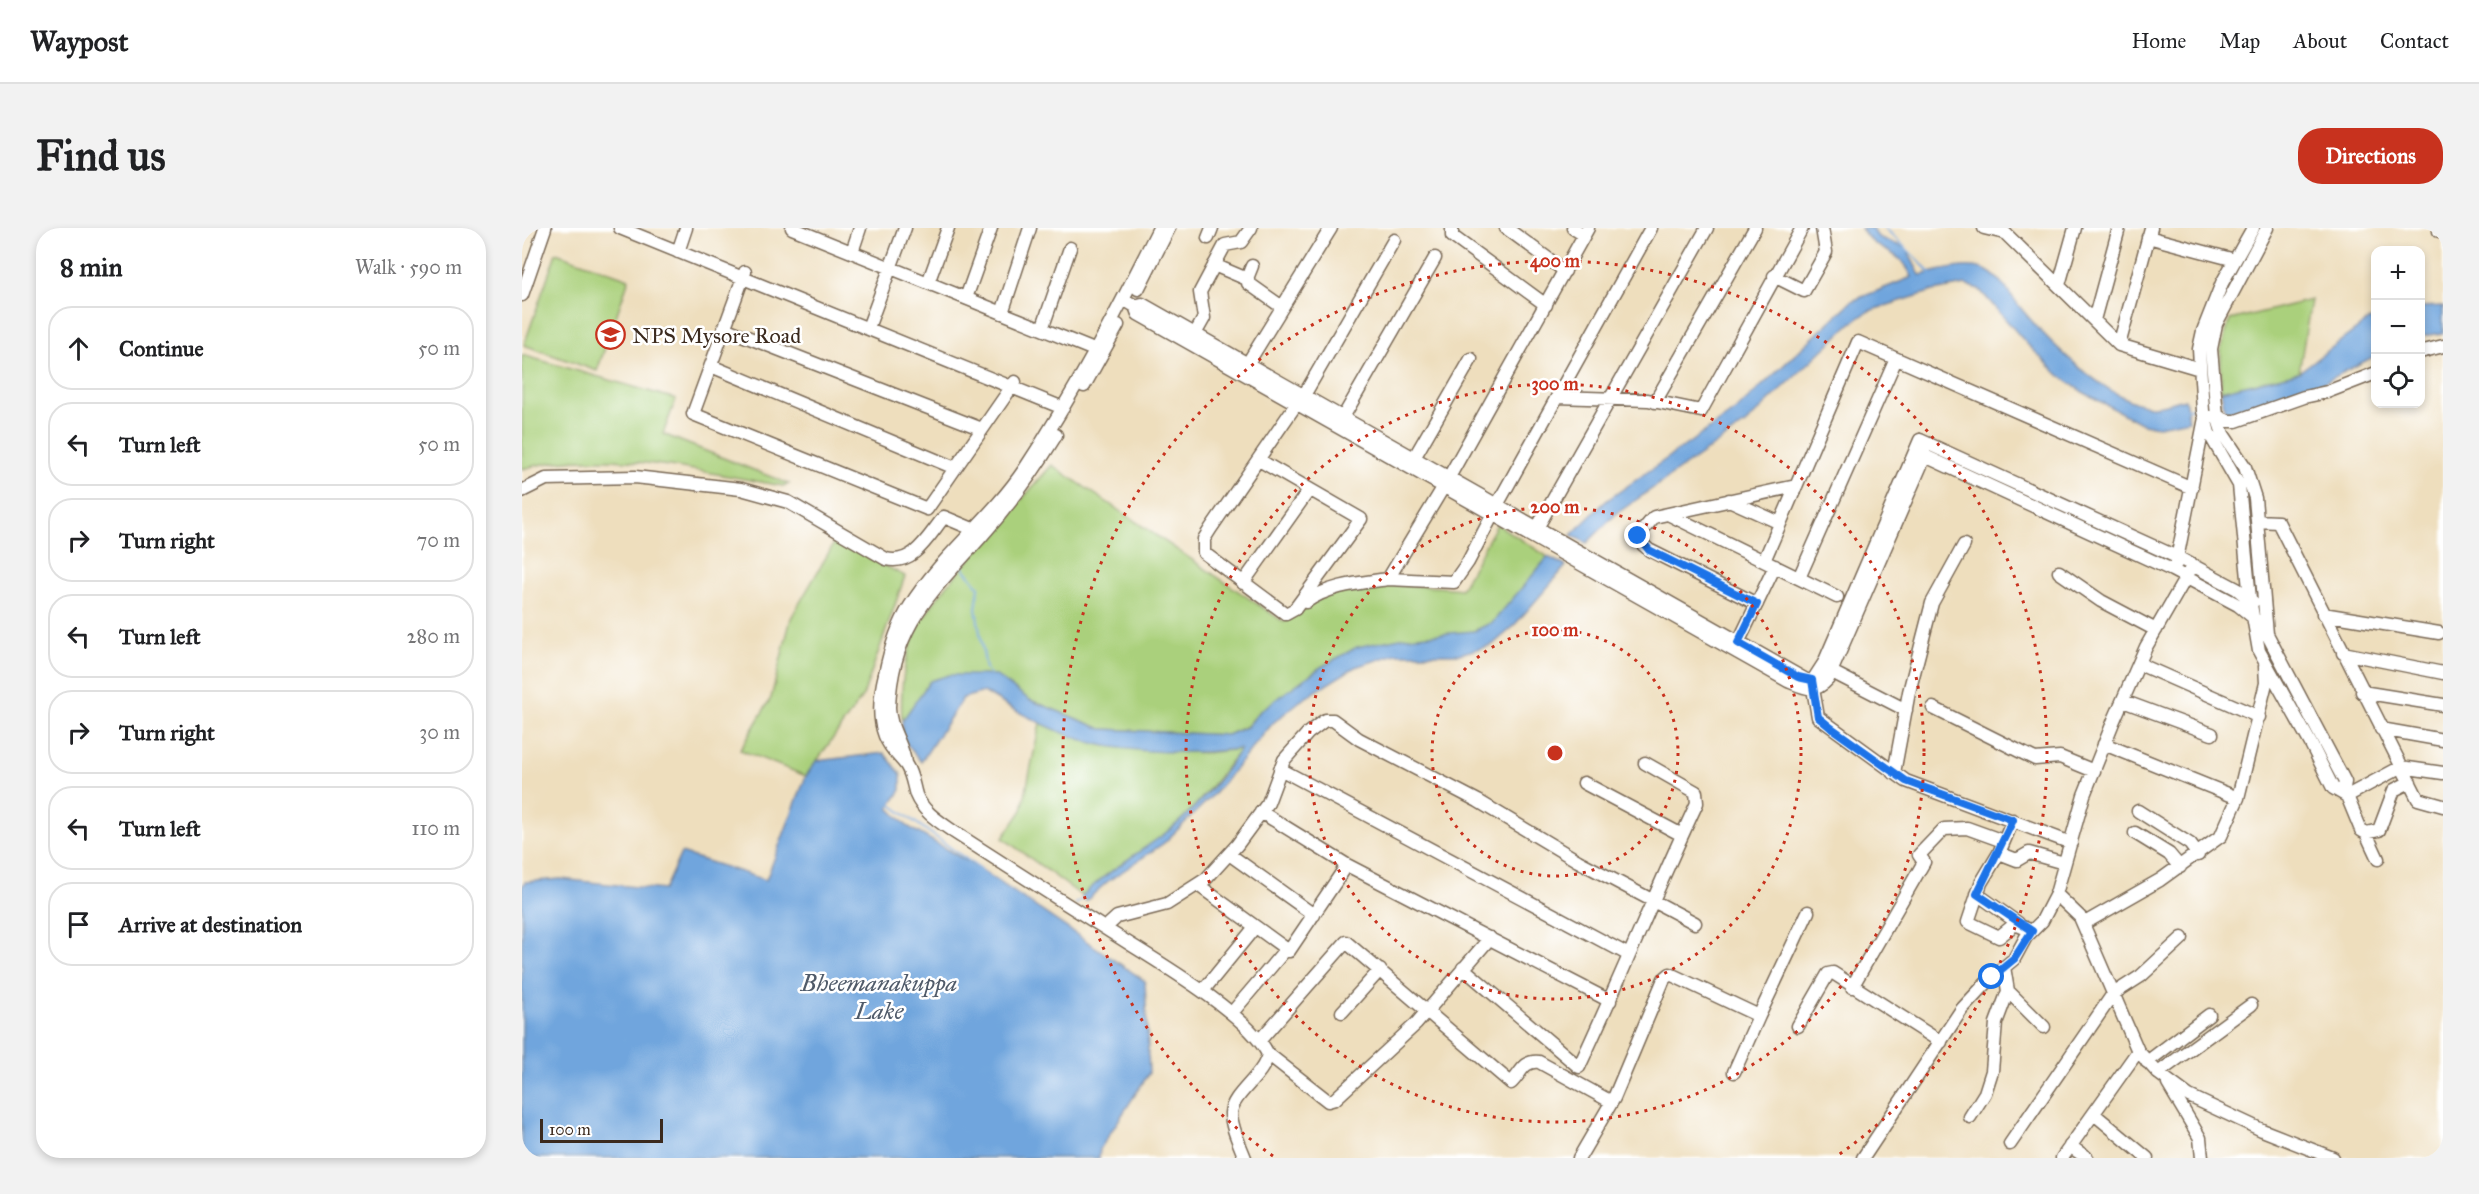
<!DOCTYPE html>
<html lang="en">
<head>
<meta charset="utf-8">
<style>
	body { margin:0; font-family:"IM FELL Great Primer",serif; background:#f2f2f2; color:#202124 }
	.controls { position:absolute; right:18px; top:18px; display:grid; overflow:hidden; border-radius:12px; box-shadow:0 3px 9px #0003 }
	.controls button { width:54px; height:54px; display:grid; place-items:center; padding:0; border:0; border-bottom:2px solid #e0e0e0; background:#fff; color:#202124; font:30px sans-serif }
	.scale { position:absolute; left:18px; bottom:15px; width:123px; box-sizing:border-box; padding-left:6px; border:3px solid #3b2a1e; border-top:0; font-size:16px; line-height:21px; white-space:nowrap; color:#3b2a1e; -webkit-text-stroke:4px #fff; paint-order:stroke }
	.stop { position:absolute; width:18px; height:18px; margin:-14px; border:4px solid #1a73e8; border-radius:50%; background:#fff }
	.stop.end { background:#1a73e8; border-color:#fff; box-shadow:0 2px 6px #0008 }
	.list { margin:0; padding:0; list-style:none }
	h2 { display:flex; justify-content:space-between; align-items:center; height:78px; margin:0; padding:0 24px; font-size:26px }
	h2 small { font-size:20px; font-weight:400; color:#757577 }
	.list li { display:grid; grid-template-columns:39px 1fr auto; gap:18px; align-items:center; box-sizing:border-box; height:84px; margin:0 12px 12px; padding:0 12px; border:2px solid #e0e0e0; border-radius:24px }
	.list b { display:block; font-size:22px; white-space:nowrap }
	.list em { font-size:20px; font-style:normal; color:#757577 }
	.icon { flex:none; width:33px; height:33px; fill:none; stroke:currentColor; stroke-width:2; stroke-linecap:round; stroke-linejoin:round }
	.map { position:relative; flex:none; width:1921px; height:930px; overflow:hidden; border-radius:24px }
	header { display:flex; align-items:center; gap:36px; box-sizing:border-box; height:84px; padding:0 30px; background:#fff; border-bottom:2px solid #e0e0e0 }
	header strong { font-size:28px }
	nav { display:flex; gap:33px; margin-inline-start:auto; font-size:21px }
	.intro { display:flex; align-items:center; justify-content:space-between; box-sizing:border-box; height:144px; padding:0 36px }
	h1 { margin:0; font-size:42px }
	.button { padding:15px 27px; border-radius:24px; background:#c8321e; color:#fff; font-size:21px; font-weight:700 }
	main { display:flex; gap:36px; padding:0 36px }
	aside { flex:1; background:#fff; border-radius:24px; box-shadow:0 3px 9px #0003 }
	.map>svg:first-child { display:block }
	.green { fill:#aad07b; stroke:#727d4c; stroke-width:1.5 }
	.water { fill:#70a5dd; stroke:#56687e; stroke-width:1.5 }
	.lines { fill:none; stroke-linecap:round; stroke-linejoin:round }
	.stream { stroke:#70a5dd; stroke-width:2 }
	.minor-casing { stroke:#7a6956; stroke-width:15 }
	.minor { stroke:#fff; stroke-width:12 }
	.route { stroke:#1a73e8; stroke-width:8 }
	.ring { fill:none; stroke:#c8321e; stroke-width:3; stroke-dasharray:3 6 }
	.labels { text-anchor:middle; stroke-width:5; stroke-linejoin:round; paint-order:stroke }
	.poi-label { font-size:22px; fill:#3b2a1e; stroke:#fff; text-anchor:start }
	.water-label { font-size:24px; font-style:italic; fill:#505b6a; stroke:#fff }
	.centre { fill:#c8321e; stroke:#fff; stroke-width:3 }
	.ring-label { font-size:18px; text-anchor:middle; font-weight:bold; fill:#c8321e; stroke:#fff; stroke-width:5; stroke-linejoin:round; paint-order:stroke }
</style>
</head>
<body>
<header>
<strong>Waypost</strong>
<nav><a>Home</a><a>Map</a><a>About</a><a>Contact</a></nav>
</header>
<div class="intro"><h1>Find us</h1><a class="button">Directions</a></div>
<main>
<aside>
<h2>8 min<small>Walk · 590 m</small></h2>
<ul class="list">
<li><svg class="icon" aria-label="ahead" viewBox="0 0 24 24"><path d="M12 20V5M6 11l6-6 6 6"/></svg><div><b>Continue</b></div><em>50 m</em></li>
<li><svg class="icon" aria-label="left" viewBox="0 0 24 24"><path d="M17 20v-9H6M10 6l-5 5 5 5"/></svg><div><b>Turn left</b></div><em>50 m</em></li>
<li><svg class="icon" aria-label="right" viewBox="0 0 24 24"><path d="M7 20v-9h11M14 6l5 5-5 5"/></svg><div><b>Turn right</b></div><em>70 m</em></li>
<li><svg class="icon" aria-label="left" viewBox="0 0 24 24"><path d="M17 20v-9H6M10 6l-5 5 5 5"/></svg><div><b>Turn left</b></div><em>280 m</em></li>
<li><svg class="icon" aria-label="right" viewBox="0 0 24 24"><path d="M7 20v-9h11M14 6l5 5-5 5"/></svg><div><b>Turn right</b></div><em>30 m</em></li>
<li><svg class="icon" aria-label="left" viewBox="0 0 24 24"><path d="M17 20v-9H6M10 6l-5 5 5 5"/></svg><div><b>Turn left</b></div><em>110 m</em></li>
<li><svg class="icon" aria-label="arrive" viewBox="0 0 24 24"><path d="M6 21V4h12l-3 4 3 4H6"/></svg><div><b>Arrive at destination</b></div></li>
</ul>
</aside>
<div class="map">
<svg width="1921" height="930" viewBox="0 0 1921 930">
	<rect width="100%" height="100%" fill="#fff"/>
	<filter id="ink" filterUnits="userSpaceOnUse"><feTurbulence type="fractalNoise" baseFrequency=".0167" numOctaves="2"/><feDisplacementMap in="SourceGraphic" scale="12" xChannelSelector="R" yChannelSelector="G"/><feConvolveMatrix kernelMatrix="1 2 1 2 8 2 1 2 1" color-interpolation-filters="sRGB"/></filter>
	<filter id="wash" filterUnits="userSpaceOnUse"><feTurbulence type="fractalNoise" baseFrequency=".008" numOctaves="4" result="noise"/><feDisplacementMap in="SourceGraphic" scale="24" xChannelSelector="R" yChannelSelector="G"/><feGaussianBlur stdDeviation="1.35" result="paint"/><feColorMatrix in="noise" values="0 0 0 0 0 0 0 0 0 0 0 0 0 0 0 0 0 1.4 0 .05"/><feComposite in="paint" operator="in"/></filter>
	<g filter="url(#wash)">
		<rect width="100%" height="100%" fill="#eedebd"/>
		<!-- green -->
		<path class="green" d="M34 25 107 51 75 143 2 117Z
			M1789 72 1777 144 1699 163V120L1708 92Z
			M0 127 154 171 141 206 267 256 261 258C181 245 80 217 0 241Z
			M530 237 762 394C771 388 779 380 788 375 834 350 890 357 939 361L975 296 1026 329 971 394 952 403 799 439 738 483 725 498 705 507 580 501 508 472 472 447 380 492C375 411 405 380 455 323 480 294 505 265 530 237Z
			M314 312 383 348 341 468 284 548 218 522 249 470 269 390Z
			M518 495 583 518 683 525 719 521C695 550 672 585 641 607 613 627 585 644 560 668L481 610 500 582Z"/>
		<!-- water -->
		<path class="water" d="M1339 0H1350L1356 9 1384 20 1398 47C1418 43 1441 35 1461 41 1479 48 1490 70 1502 84 1527 114 1586 173 1628 178 1639 179 1653 173 1663 171L1667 192 1637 198 1620 196 1559 163 1538 148 1505 116 1457 61 1443 57 1411 63 1347 83 1328 96 1223 196 1094 286 1065 315 1049 307 1084 273 1214 182 1330 73 1390 49C1375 16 1356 29 1339 0Z
			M1921 78V105L1899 108V79Z
			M1853 90V128L1787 162 1703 185 1699 163 1777 144 1847 92Z
			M1026 329 1044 338 990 400 970 417 937 426H874L833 439 778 473 751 495 692 566 642 615 585 654 564 673 560 668C585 644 613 627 641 607 667 588 702 549 718 521 675 526 628 525 584 518 546 511 495 485 462 464L441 470 399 534 380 510V493L408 453 427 447H473L508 472 580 501 705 507 725 499 738 483 799 439 835 419 883 409 952 403 971 394Z
			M362 525 379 546V562L367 580 385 598 458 641 623 753 627 845 578 921 577 930H0V659L3 654 39 651 142 662 159 625 244 652 284 548 294 533Z"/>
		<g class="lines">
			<!-- stream -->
			<path class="stream" d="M1363 0 1410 46
				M1662 181 1677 178
				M440 338 457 359 454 381 464 441 468 447
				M368 576 458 641
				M554 676 564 668"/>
		</g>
	</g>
	<g filter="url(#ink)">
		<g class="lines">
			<defs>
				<path id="minor" d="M98 0 541 180
					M270 0 572 122
					M637 0C596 82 553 165 502 242 469 291 419 328 388 378 375 398 368 422 363 446 358 466 355 488 363 508 368 521 376 527 384 537 390 546 391 557 394 567 401 584 418 594 432 604 483 637 533 669 584 701 626 728 724 783 746 826 742 848 710 866 709 885 709 899 718 917 723 930
					M930 0V8L1024 77
					M984 0 1043 43
					M1051 0 1062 7
					M1462 0 1483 5 1597 117 1678 141
					M1731 0 1700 55 1681 103 1677 121 1681 183 1687 205 1717 257 1728 371 1737 423 1789 516 1811 560 1825 568 1839 602 1844 605 1857 602 1872 562 1888 554
					M1745 0 1694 96 1689 121 1695 188 1701 206 1723 239 1733 270 1745 406 1823 554 1821 564
					M1917 3 1918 0
					M1626 9 1713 32
					M686 10 690 0
					M156 24 164 0
					M330 24 338 0
					M692 37 725 51
					M730 38 726 48V55L760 79
					M223 44 171 186 405 281 493 154
					M1252 48 1282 63 1304 24 1300 0
					M406 55 426 0
					M1537 57 1553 0
					M616 61 647 0
					M0 67 23 0
					M444 70 469 0
					M608 75 613 78 620 76 1286 453 1291 452 1302 435 1398 212
					M613 78 616 86 1266 453C1283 460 1293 466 1306 451L1403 228 1398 212
					M480 85 508 0
					M1572 92 1597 0
					M202 100 460 201
					M346 100 383 0
					M520 101 548 20
					M673 106 682 90 678 64 703 17 719 14 729 0
					M1597 117 1629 0
					M1898 124 1921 118
					M189 138 433 240
					M721 143 809 0
					M562 158 596 97
					M781 169 872 12
					M1035 169 1126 172 1179 183 1280 0
					M1133 174 1233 0
					M820 191 913 30
					M1398 212 1657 330 1715 361 1731 374
					M1403 228 1650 342 1716 377 1732 390
					M892 230 949 131
					M737 232 839 291 773 381 764 386 682 325V311L689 300 775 175
					M0 263 24 251 113 249 219 261 266 274 364 331C392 338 407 307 422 289L453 302
					M1207 272 1258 295
					M975 277 1129 0
					M1146 286 1315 369
					M1735 293 1756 294 1896 571 1921 578
					M1015 300 1185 0
					M1242 333 1336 114 1670 260
					M1654 336 1683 190 1695 188 1706 193H1714L1782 169 1805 164 1854 145
					M1537 344 1579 373 1634 402
					M1277 350 1374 131
					M866 351 932 354 946 334 971 286
					M721 355 787 262
					M784 374C807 357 838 355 866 351L922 258 1066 0
					M1235 376 1127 322 1117 313 1116 308 1132 289 1274 258
					M1801 386 1917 405
					M1216 415 1253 338
					M1821 425 1921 445
					M1617 436 1737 489
					M1310 444 1384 482
					M1290 455 1296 489 1384 553 1549 615
					M1840 464 1921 477
					M1601 473 1690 506
					M1411 480 1513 531 1538 529 1572 543
					M1859 501 1921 512
					M1582 516 1716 570
					M383 535C381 515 367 501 367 479 370 398 409 365 458 310 487 278 512 243 534 207
					M758 541 1107 727
					M1372 545 1387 464 1410 375 1442 317
					M1062 555 1160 607
					M1825 568 1879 539 1921 545
					M1616 583 1668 616 1676 627
					M739 584 825 637 1088 773
					M1491 592 1477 625 1459 655 1446 694 1477 709 1493 696 1510 703
					M1613 605 1647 626 1658 639
					M1844 605 1856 631
					M1477 625 1495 632 1507 625 1542 635
					M707 626 792 687
					M676 657 767 723 825 637
					M1455 666 1496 695
					M1534 666 1558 689 1616 823 1636 845 1667 868 1740 902 1811 930
					M1561 696 1638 652 1699 608 1716 570 1744 455 1743 438
					M583 700 595 689 645 676 684 651 715 617 746 575 762 532 786 505 803 492H811L837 511 956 573 1056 633 1173 695
					M941 740 1057 839C1098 752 1134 662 1175 575L1174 564 1123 535
					M684 759 733 699
					M1330 759 1402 634 1397 627 1422 601 1445 600 1481 613
					M1486 763 1522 799
					M714 780 764 721
					M820 784 858 742
					M1237 788 1286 684
					M1276 798 1306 746 1311 745 1419 814
					M738 812 824 714 989 855C999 846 1001 832 1017 834L1086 872 1092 870 1142 751 1148 746 1237 788 1212 844
					M746 826 806 873 813 871 894 796 968 710
					M1625 834 1687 787
					M1636 845 1729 777
					M1646 856 1678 910 1680 930
					M1572 886 1625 930
					M1448 889 1463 865 1470 843 1474 795 1486 763 1482 739
					M1488 916 1591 766 1619 748 1660 710
					M1548 918 1565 930
					M1057 930 1092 870
					M1341 930 1440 781 1470 749 1492 731 1504 709 1520 693 1534 666 1562 567 1592 492 1624 419 1671 337
					M1540 930 1616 823"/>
			</defs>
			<!-- minor casing -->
			<use href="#minor" class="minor-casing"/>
			<!-- minor -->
			<use href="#minor" class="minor"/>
		</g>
	</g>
	<g class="lines" filter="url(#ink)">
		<!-- route -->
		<path class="route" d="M1116 308 1127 322 1235 376 1216 415 1276 449 1290 452 1296 489 1308 499 1384 553 1491 592 1455 666 1510 703 1492 731 1470 749"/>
	</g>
	<!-- distance rings -->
	<g class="ring">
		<circle cx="1033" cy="525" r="123"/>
		<circle cx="1033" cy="525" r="246"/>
		<circle cx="1033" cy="525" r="369"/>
		<path d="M751 928A492 492 0 1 1 1315 928"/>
	</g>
	<!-- icons -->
	<defs>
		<symbol id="school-ring" viewBox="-11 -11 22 22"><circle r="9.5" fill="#fff" stroke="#c8321e" stroke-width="1.5"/><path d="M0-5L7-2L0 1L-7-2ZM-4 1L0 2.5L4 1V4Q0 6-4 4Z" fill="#c8321e"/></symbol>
	</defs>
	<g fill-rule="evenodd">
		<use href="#school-ring" x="72" y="90" width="33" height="33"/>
	</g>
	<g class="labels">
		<!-- poi labels -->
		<g class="poi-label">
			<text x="110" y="115">NPS Mysore Road</text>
		</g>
		<!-- water labels -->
		<g class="water-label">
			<text x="357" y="763">Bheemanakuppa<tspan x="357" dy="28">Lake</tspan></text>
		</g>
	</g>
	<circle cx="1033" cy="525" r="9" class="centre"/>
	<g class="ring-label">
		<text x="1033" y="39">400 m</text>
		<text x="1033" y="162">300 m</text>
		<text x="1033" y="285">200 m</text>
		<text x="1033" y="408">100 m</text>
	</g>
</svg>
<div class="controls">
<button>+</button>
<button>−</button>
<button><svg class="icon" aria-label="locate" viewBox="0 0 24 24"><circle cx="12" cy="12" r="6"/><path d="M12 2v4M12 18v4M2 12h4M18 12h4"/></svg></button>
</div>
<div class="scale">100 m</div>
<div class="stop" style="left:1470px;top:749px"></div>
<div class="stop end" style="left:1116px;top:308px"></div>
</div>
</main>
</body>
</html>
